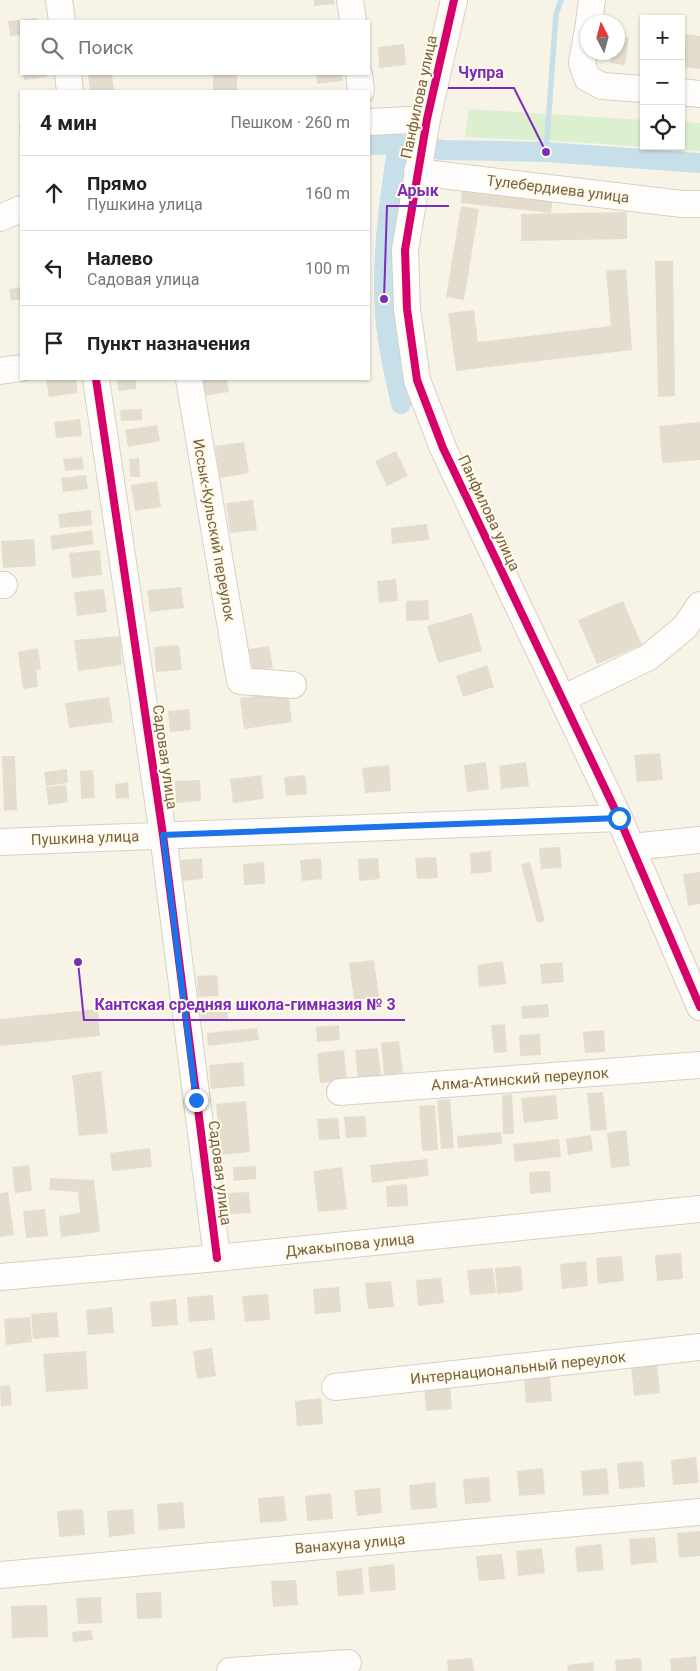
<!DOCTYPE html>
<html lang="ru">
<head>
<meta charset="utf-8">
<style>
	body { margin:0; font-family:Roboto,sans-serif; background:#f2f2f2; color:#222 }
	.controls { position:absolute; right:15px; top:15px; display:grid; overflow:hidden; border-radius:0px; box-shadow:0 1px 4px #0004 }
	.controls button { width:45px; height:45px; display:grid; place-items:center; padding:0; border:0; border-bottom:1px solid #e0e0e0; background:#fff; color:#222; font:25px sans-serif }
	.compass { position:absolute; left:580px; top:15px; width:45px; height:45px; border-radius:50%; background:#fff; box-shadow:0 1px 4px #0004; rotate:354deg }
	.stop { position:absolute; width:15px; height:15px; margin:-11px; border:4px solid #1a73e8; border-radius:50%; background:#fff }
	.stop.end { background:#1a73e8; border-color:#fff; box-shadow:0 1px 5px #0008 }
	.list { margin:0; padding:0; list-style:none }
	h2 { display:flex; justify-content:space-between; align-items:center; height:65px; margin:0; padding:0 20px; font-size:21px }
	h2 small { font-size:16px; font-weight:400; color:#767676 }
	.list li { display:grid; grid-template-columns:32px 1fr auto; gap:15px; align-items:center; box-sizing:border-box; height:75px; padding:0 20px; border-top:1px solid #e0e0e0 }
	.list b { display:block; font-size:19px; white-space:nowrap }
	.list p { margin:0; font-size:16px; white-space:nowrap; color:#767676 }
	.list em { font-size:16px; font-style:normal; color:#767676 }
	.icon { flex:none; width:28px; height:28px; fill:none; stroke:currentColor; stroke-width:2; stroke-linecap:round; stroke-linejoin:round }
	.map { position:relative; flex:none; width:700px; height:1671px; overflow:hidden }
	.search { position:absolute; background:#fff; box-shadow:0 1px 4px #0004; left:20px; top:20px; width:350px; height:55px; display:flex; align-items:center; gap:12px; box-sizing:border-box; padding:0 18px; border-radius:0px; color:#767676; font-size:19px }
	.panel { position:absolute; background:#fff; box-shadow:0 1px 4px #0004; left:20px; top:90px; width:350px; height:290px; border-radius:0px }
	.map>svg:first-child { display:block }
	.green { fill:#dcf0d0 }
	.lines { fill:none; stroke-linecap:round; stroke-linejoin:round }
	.stream { stroke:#c7dfe9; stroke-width:5.5 }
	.canal { stroke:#c7dfe9; stroke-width:20 }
	.building { fill:#e4ddce }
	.minor-casing { stroke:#d6d0c2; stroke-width:28 }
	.minor { stroke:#fefdfb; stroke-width:26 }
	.cycleway-casing { stroke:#fffbe8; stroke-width:11 }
	.cycleway { stroke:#d6006c; stroke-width:8 }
	.route { stroke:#1a73e8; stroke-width:6 }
	.labels { text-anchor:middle; stroke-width:4; stroke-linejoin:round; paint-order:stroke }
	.street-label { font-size:15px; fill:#786245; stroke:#fffbe8 }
	.leader { fill:none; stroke:#7b2cbf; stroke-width:2 }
	.callout-dot { fill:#7b2cbf; stroke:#fffbe8; stroke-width:2 }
	.callout-label { font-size:16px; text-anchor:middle; font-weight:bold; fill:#7b2cbf; stroke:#fffbe8; stroke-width:4; stroke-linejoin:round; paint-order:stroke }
</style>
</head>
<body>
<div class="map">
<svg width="700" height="1671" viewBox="0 0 700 1671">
	<rect width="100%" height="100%" fill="#f7f4e7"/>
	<!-- green -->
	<path class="green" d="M469 109 644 120V146H681V122L700 123V151L575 142 465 137Z"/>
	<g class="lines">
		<!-- stream -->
		<path class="stream" d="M546 152 556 14 561 0"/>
		<!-- canal -->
		<path class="canal" d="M398 144C390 195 383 245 384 297 385 334 393 369 401 404
			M369 145 398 144 443 150 546 152 700 163"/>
	</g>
	<!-- building -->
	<path class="building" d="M314 0H334L335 4 314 6Z
		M37 18V21H21V35L10 36 8 21Z
		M686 34 700 36V69L683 67Z
		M618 36 629 38 625 65 610 63 611 52H618Z
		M404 44 406 65 379 68 378 47Z
		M23 74H47V77L24 80Z
		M88 74H112L114 91H90Z
		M213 74H237V91H213Z
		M316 74H342L343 81 317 84Z
		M21 123V138H20L19 124Z
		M462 187 553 197 551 213 461 203Z
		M461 206 479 209 464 300 446 297Z
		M627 212V239L521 241V214Z
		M655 261H673L675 396 658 397Z
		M626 269 632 350 456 371 448 313 474 310 478 342 611 326 606 271Z
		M21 287V299L11 301 9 289Z
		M52 379H76L78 393 49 397 46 380Z
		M117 379H136V389L118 391Z
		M200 379H227L229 392 203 396Z
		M142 409V420L121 421 120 410Z
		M80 419 82 436 56 438 54 422Z
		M700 422V460L662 463 659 426Z
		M157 425 160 441 128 447 125 430Z
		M244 442 249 473 220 478 215 446Z
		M396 451 408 476 387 486 375 461Z
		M82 457 84 469 65 471 63 459Z
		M139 458 140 477H130L129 459Z
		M86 475 88 489 63 492 61 478Z
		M157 481 161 507 135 511 131 485Z
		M253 500 257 530 230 533 226 503Z
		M91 510 92 525 60 528 58 514Z
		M427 524 429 540 392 544 391 528Z
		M92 530 94 544 52 550 50 536Z
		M34 539 36 566 3 568 1 541Z
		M100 550 102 575 72 578 69 553Z
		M396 579 398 601 379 603 377 581Z
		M181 587 184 608 150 612 147 590Z
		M104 589 107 612 77 616 74 592Z
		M428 600 429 620 406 621V601Z
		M623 601 642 645 597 664 578 620Z
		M472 613 482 651 438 663 427 626Z
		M120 636 122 665 78 671 74 640Z
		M179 645 182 670 156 672 154 647Z
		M269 646 273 668 253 672 249 649Z
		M38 648 41 669 36 670 38 687 23 689 18 652Z
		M487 665 494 687 463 697 456 676Z
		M288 691 292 722 244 729 240 698Z
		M109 697 113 722 69 728 65 703Z
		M189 709 191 730 170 732 168 711Z
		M660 753 663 780 637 782 634 755Z
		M2 756H15L17 810 4 811Z
		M486 762 489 789 467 792 464 765Z
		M526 762 529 786 501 789 499 766Z
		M389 765 391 791 365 793 362 768Z
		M67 769 68 783 46 786 44 772Z
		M93 770 95 798 81 799 80 771Z
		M261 775 264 799 233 803 230 779Z
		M305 775 307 794 286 796 284 777Z
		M200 780 201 801 176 803 175 781Z
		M128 782 129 798 116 799 115 784Z
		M66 785 68 802 48 805 46 787Z
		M560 847 562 868 541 869 539 848Z
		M491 851 492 872 471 874 470 853Z
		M436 857 438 878 417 879 415 858Z
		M202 858 203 879 182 881 181 860Z
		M321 858 322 879 302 881 300 860Z
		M378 858 380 879 359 881 358 859Z
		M264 862 265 884 244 885 243 864Z
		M530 862 545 921 537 923 521 865Z
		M700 872V904L688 906 683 874Z
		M374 960 379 997 354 1000 349 963Z
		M503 961 506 984 479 987 477 965Z
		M562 962 564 982 542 984 540 964Z
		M217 975 219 996 198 997 197 976Z
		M548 1004 549 1017 522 1019 521 1006Z
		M98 1009 100 1036 0 1046V1019Z
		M227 1009 228 1019 201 1022 200 1011Z
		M505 1024 507 1052 494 1053 491 1025Z
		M339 1025 340 1040 317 1042 316 1027Z
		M257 1028 259 1040 208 1046 207 1033Z
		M604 1030 605 1052 585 1053 583 1032Z
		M540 1034 541 1055 520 1056 519 1035Z
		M399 1041 403 1073 384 1075 381 1043Z
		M378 1048 381 1076 358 1079 355 1050Z
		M344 1050 347 1081 320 1083 317 1053Z
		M243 1062 245 1086 211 1089 209 1065Z
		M101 1071 108 1133 79 1136 72 1075Z
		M603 1092 607 1130 591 1131 587 1093Z
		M512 1094 514 1134H503L502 1095Z
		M556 1095 558 1119 524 1123 521 1098Z
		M450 1099 454 1148 441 1149 437 1100Z
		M246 1101 250 1152 221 1155 216 1104Z
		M435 1105 438 1150 422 1151 419 1106Z
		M365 1116 367 1137 346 1138 344 1117Z
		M338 1118 340 1139 319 1140 317 1119Z
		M626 1130 630 1166 611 1168 607 1133Z
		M501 1132 502 1144 458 1148 457 1136Z
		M591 1135 593 1151 568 1155 566 1139Z
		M559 1139 561 1157 515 1162 513 1144Z
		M150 1148 152 1167 112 1171 110 1153Z
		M427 1159 429 1176 372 1183 370 1165Z
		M29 1165 32 1191 15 1193 12 1167Z
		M256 1166V1179L234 1181 233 1167Z
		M342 1167 347 1209 318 1212 313 1171Z
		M550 1171 551 1192 530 1194 529 1172Z
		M50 1178 94 1180 100 1232 61 1237 59 1216 80 1213 78 1192 49 1190Z
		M407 1184 408 1206 387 1207 386 1186Z
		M8 1192 14 1235 0 1237V1193Z
		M249 1192 251 1213 230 1214 228 1193Z
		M45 1209 48 1236 26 1238 23 1211Z
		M681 1253 683 1279 657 1281 655 1255Z
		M622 1256 624 1281 598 1284 596 1258Z
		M586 1261 588 1286 562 1289 560 1264Z
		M521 1266 523 1291 497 1294 495 1268Z
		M493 1268 496 1293 470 1295 467 1270Z
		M441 1278 444 1303 418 1306 416 1280Z
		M391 1281 394 1307 368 1309 365 1283Z
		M339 1287 341 1312 315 1314 313 1289Z
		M268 1294 270 1320 245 1322 242 1296Z
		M213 1295 215 1320 189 1322 187 1297Z
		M176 1299 178 1325 152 1327 150 1302Z
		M112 1307 114 1333 88 1335 86 1310Z
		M57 1312 59 1337 33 1339 31 1314Z
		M30 1317 32 1342 6 1345 4 1319Z
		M212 1348 216 1376 197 1379 193 1351Z
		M86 1351 88 1389 46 1392 43 1354Z
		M657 1364 660 1393 634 1396 631 1366Z
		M550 1375 552 1401 526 1403 524 1378Z
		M450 1383 452 1409 426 1411 424 1386Z
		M10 1385 12 1405 1 1406 0 1386Z
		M321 1398 323 1424 297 1426 295 1401Z
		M696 1457 699 1483 673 1485 671 1460Z
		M643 1461 645 1487 619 1489 617 1463Z
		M543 1468 545 1494 519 1496 517 1471Z
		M607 1468 609 1494 583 1496 581 1471Z
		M489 1477 491 1502 465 1504 463 1479Z
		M435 1482 437 1508 411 1510 409 1485Z
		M380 1488 382 1513 357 1516 354 1490Z
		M331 1493 333 1519 307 1521 305 1496Z
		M284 1496 287 1521 260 1523 258 1498Z
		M183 1502 185 1528 159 1530 157 1504Z
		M83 1509 85 1535 59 1537 57 1511Z
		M133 1509 135 1534 109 1537 107 1511Z
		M700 1531V1556L679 1558 677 1533Z
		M655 1537 657 1562 631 1565 629 1539Z
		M601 1544 604 1570 577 1572 575 1547Z
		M542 1548 545 1573 518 1576 516 1551Z
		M502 1554 505 1579 479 1581 476 1556Z
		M394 1564 396 1590 370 1592 368 1567Z
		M362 1568 364 1594 338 1596 336 1571Z
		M296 1580 298 1605 273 1607 271 1581Z
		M161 1592 162 1618 137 1619 136 1593Z
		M101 1597 102 1623 78 1624 76 1598Z
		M47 1605 48 1637 12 1638 11 1606Z
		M91 1630 93 1640 73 1642 72 1632Z
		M696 1656 697 1671H671L670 1659Z
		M472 1658 474 1671H448L447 1660Z
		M641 1658 642 1671H616L615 1660Z
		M593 1662 594 1671H568L567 1665Z"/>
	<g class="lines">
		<defs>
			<path id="minor" d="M59 0 62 21
				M350 0 353 21
				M454 0 427 119 405 250 407 309 417 380 443 448 619 818 700 1007
				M589 22 592 0
				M588 29 582 63 587 78 602 86 644 89
				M68 74 70 91
				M359 74 361 91
				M681 92 700 94
				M369 122 427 119
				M417 172 682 204H700
				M0 218 21 209
				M0 371 21 368
				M96 379 163 835 217 1258
				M189 379 240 681 293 685
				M0 585H4
				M562 699 649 657 685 627 700 605
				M0 842 619 818
				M631 847 700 840
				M340 1092 700 1065
				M0 1277 217 1258 700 1209
				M335 1387 700 1347
				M0 1575 700 1512
				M230 1671 348 1663"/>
		</defs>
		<!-- minor casing -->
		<use href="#minor" class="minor-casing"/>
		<!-- minor -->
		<use href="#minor" class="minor"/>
		<defs>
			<path id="cycleway" d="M454 0 427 119 405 250 407 309 417 380 443 448 619 818 700 1007
				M96 379 163 835 217 1258"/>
		</defs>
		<!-- cycleway casing -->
		<use href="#cycleway" class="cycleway-casing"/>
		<!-- cycleway -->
		<use href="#cycleway" class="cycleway"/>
	</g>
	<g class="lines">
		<!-- route -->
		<path class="route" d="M196 1100 163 835 619 818"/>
	</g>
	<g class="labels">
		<!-- street labels -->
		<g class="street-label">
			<text transform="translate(419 97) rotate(-78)" y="5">Панфилова улица</text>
			<text transform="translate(558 189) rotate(7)" y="5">Тулебердиева улица</text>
			<text transform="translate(489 513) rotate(65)" y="5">Панфилова улица</text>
			<text transform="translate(214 530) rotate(80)" y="5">Иссык-Кульский переулок</text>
			<text transform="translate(165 757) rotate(82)" y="5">Садовая улица</text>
			<text transform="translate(85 838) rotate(-2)" y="5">Пушкина улица</text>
			<text transform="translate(520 1079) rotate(-4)" y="5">Алма-Атинский переулок</text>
			<text transform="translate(220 1173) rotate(83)" y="5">Садовая улица</text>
			<text transform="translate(350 1245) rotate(-6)" y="5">Джакыпова улица</text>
			<text transform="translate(518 1368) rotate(-6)" y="5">Интернациональный переулок</text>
			<text transform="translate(350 1544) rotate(-5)" y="5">Ванахуна улица</text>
		</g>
	</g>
	<!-- callouts -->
	<path class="leader" d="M546 152L514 88H448M384 299L387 206H449M78 962L84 1020H405"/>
	<g class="callout-dot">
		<circle cx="546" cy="152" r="5"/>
		<circle cx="384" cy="299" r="5"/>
		<circle cx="78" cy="962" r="5"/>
	</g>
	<g class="callout-label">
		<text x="481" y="78">Чупра</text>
		<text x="418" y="196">Арык</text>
		<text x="245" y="1010">Кантская средняя школа-гимназия № 3</text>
	</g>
</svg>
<div class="controls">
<button>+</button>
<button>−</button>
<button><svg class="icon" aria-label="locate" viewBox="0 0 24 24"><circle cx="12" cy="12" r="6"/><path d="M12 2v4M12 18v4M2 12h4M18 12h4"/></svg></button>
</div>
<svg class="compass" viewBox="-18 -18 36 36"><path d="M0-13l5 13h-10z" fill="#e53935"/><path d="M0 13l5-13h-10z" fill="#767676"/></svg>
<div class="stop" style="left:619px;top:818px"></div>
<div class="stop end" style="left:196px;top:1100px"></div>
<div class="search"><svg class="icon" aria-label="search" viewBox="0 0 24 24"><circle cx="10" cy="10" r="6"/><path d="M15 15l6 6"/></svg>Поиск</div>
<section class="panel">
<h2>4 мин<small>Пешком · 260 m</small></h2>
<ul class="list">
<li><svg class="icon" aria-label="ahead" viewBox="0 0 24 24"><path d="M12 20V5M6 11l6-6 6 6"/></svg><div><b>Прямо</b><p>Пушкина улица</p></div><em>160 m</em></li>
<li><svg class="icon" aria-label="left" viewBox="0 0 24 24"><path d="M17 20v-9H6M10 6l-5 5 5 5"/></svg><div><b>Налево</b><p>Садовая улица</p></div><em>100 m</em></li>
<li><svg class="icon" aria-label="arrive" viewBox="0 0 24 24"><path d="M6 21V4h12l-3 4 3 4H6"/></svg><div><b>Пункт назначения</b></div></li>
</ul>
</section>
</div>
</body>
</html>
